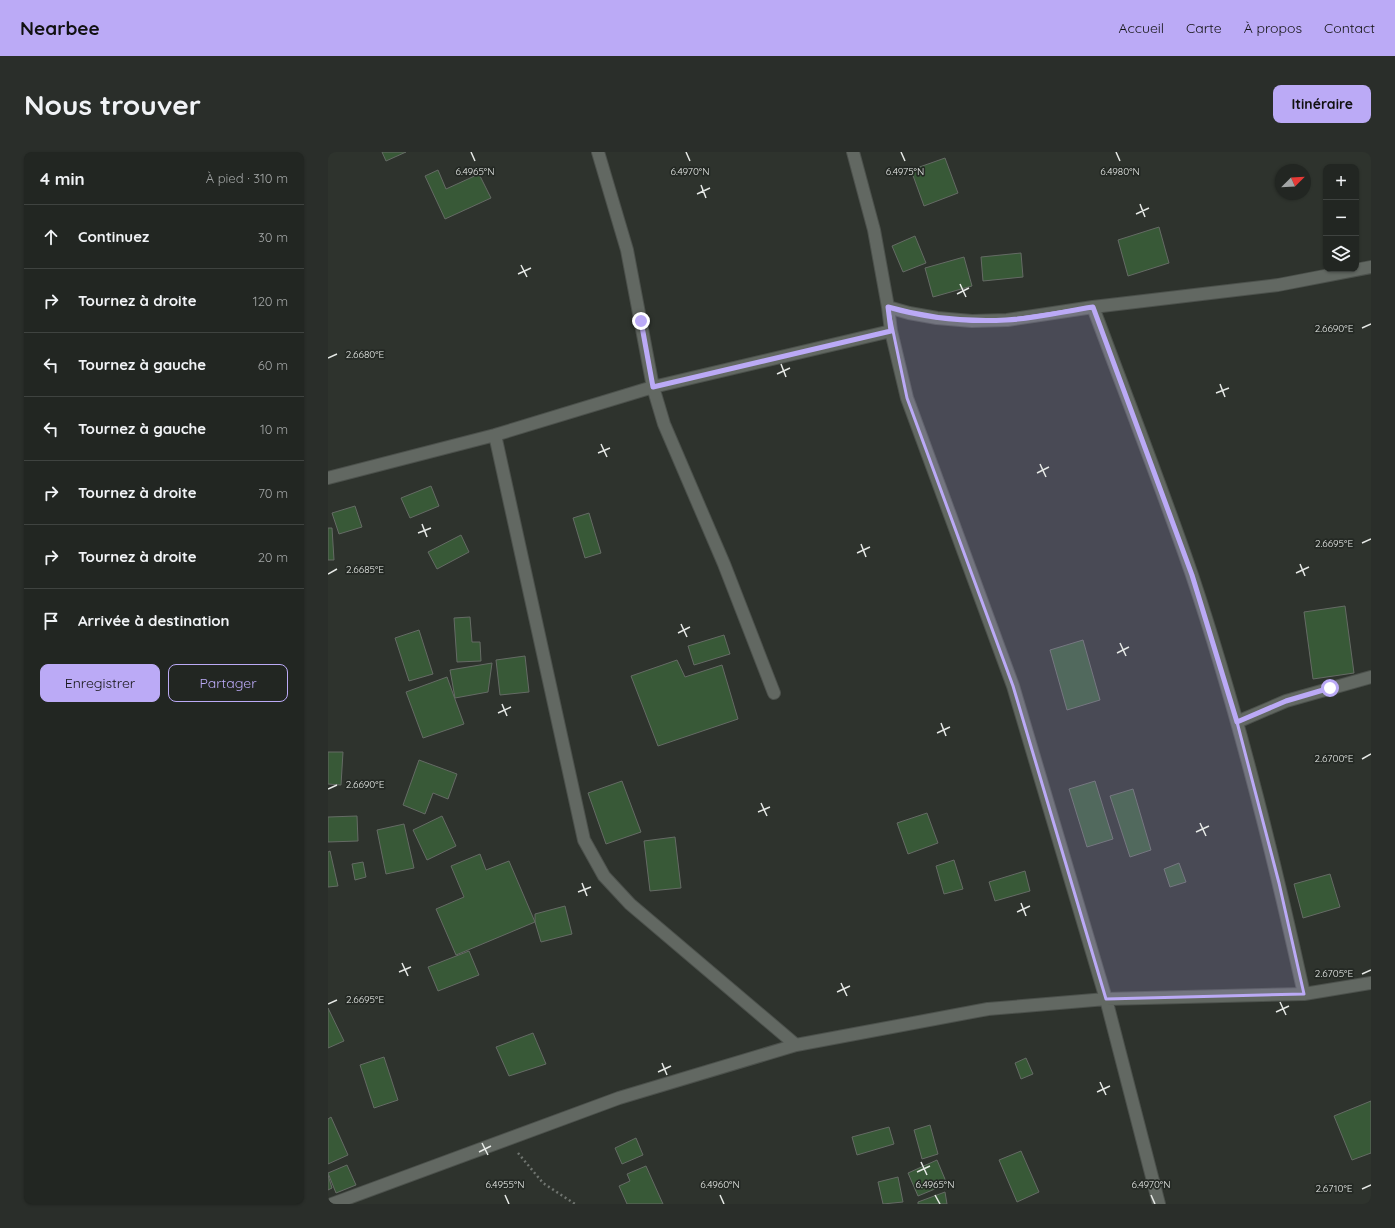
<!DOCTYPE html>
<html lang="fr">
<head>
<meta charset="utf-8">
<style>
	body { margin:0; font-family:Quicksand,sans-serif; background:#2a2e2a; color:#f1f3f6 }
	.controls { position:absolute; right:12px; top:12px; display:grid; overflow:hidden; border-radius:8px; box-shadow:0 1px 3px #0004 }
	.controls button { width:36px; height:36px; display:grid; place-items:center; padding:0; border:0; border-bottom:1px solid #3f4340; background:#222622; color:#f1f3f6; font:20px sans-serif }
	.compass { position:absolute; left:947px; top:12px; width:36px; height:36px; border-radius:50%; background:#222622; box-shadow:0 1px 3px #0004; rotate:66deg }
	.stop { position:absolute; width:12px; height:12px; margin:-9px; border:3px solid #bbaaf6; border-radius:50%; background:#fff }
	.stop.end { background:#bbaaf6; border-color:#fff; box-shadow:0 1px 4px #0008 }
	.list { margin:0; padding:0; list-style:none }
	h2 { display:flex; justify-content:space-between; align-items:center; height:52px; margin:0; padding:0 16px; font-size:17px }
	h2 small { font-size:13px; font-weight:400; color:#a2a5a5 }
	.list li { display:grid; grid-template-columns:26px 1fr auto; gap:12px; align-items:center; box-sizing:border-box; height:64px; padding:0 16px; border-top:1px solid #3f4340 }
	.list b { display:block; font-size:15px; white-space:nowrap }
	.list em { font-size:13px; font-style:normal; color:#a2a5a5 }
	.actions { display:flex; gap:8px; padding:12px 16px }
	.actions a { flex:1; padding:9px 0; border:1px solid #bbaaf6; border-radius:8px; text-align:center; font-size:14px; color:#bbaaf6 }
	.actions .main { background:#bbaaf6; color:#111 }
	.icon { flex:none; width:22px; height:22px; fill:none; stroke:currentColor; stroke-width:2; stroke-linecap:round; stroke-linejoin:round }
	.map { position:relative; flex:none; width:1043px; height:1052px; overflow:hidden; border-radius:8px }
	header { display:flex; align-items:center; gap:24px; box-sizing:border-box; height:56px; padding:0 20px; background:#bbaaf6; color:#111 }
	header strong { font-size:19px }
	nav { display:flex; gap:22px; margin-inline-start:auto; font-size:14px }
	.intro { display:flex; align-items:center; justify-content:space-between; box-sizing:border-box; height:96px; padding:0 24px }
	h1 { margin:0; font-size:28px }
	.button { padding:10px 18px; border-radius:8px; background:#bbaaf6; color:#111; font-size:14px; font-weight:700 }
	main { display:flex; gap:24px; padding:0 24px }
	aside { flex:1; background:#222622; border-radius:8px; box-shadow:0 1px 3px #0004 }
	.map>svg:first-child { display:block }
	.building { fill:#385937; stroke:#656b65 }
	.lines { fill:none; stroke-linecap:round; stroke-linejoin:round }
	.minor-casing { stroke:#4c514c; stroke-width:14 }
	.path { stroke:#6f746f; stroke-width:2.5; stroke-dasharray:2 3; stroke-linecap:butt }
	.minor { stroke:#626862; stroke-width:12 }
	.route { stroke:#bbaaf6; stroke-width:5 }
	.marked { fill:#bbaaf6; fill-opacity:0.2; stroke:#bbaaf6; stroke-width:3; stroke-linejoin:round }
	.ticks { fill:none; stroke:#e6e9e6; stroke-width:1.5 }
	.ticks-label { font-size:10px; text-anchor:middle; fill:#e6e9e6; stroke:#242924; stroke-width:3.5; stroke-linejoin:round; paint-order:stroke }
</style>
</head>
<body>
<header>
<strong>Nearbee</strong>
<nav><a>Accueil</a><a>Carte</a><a>À propos</a><a>Contact</a></nav>
</header>
<div class="intro"><h1>Nous trouver</h1><a class="button">Itinéraire</a></div>
<main>
<aside>
<h2>4 min<small>À pied · 310 m</small></h2>
<ul class="list">
<li><svg class="icon" aria-label="ahead" viewBox="0 0 24 24"><path d="M12 20V5M6 11l6-6 6 6"/></svg><div><b>Continuez</b></div><em>30 m</em></li>
<li><svg class="icon" aria-label="right" viewBox="0 0 24 24"><path d="M7 20v-9h11M14 6l5 5-5 5"/></svg><div><b>Tournez à droite</b></div><em>120 m</em></li>
<li><svg class="icon" aria-label="left" viewBox="0 0 24 24"><path d="M17 20v-9H6M10 6l-5 5 5 5"/></svg><div><b>Tournez à gauche</b></div><em>60 m</em></li>
<li><svg class="icon" aria-label="left" viewBox="0 0 24 24"><path d="M17 20v-9H6M10 6l-5 5 5 5"/></svg><div><b>Tournez à gauche</b></div><em>10 m</em></li>
<li><svg class="icon" aria-label="right" viewBox="0 0 24 24"><path d="M7 20v-9h11M14 6l5 5-5 5"/></svg><div><b>Tournez à droite</b></div><em>70 m</em></li>
<li><svg class="icon" aria-label="right" viewBox="0 0 24 24"><path d="M7 20v-9h11M14 6l5 5-5 5"/></svg><div><b>Tournez à droite</b></div><em>20 m</em></li>
<li><svg class="icon" aria-label="arrive" viewBox="0 0 24 24"><path d="M6 21V4h12l-3 4 3 4H6"/></svg><div><b>Arrivée à destination</b></div></li>
</ul>
<div class="actions"><a class="main">Enregistrer</a><a>Partager</a></div>
</aside>
<div class="map">
<svg width="1043" height="1052" viewBox="0 0 1043 1052">
	<rect width="100%" height="100%" fill="#2e332d"/>
	<!-- building -->
	<path class="building" d="M54 0H78L58 9Z
		M617 6 630 41 596 54 583 18Z
		M110 18 118 37 151 22 163 46 117 67 97 24Z
		M831 75 841 111 800 124 790 88Z
		M587 84 598 111 575 120 564 94Z
		M693 101 695 125 655 129 653 105Z
		M636 105 644 134 605 145 597 116Z
		M103 334 111 354 82 366 73 346Z
		M27 354 34 375 11 382 4 361Z
		M261 361 273 401 257 406 245 366Z
		M0 376H4L6 408H0Z
		M133 383 141 400 109 417 100 400Z
		M1017 454 1026 521 985 527 976 460Z
		M142 465 144 490H152L153 509 129 510 126 466Z
		M91 478 105 522 81 529 67 486Z
		M396 483 402 502 366 513 360 494Z
		M755 488 772 548 739 558 722 498Z
		M197 504 201 540 172 543 168 508Z
		M349 508 357 525 394 513 410 567 330 594 303 524Z
		M164 511 160 540 127 546 122 518Z
		M119 525 136 572 95 586 78 540Z
		M0 600H15L13 633 0 632Z
		M91 608 129 622 120 647 105 641 97 662 75 653Z
		M294 629 313 680 278 692 260 641Z
		M767 629 785 687 759 695 741 637Z
		M805 637 823 698 802 705 782 644Z
		M599 661 610 691 580 702 569 671Z
		M29 664 30 689 0 690V665Z
		M114 664 128 694 99 708 85 678Z
		M76 672 86 716 58 722 49 678Z
		M347 685 353 736 322 739 316 689Z
		M2 699 10 734 0 735V700Z
		M152 702 158 718 181 709 207 770 128 803 108 757 136 745 123 714Z
		M626 708 635 737 616 742 608 714Z
		M35 710 38 725 27 728 24 712Z
		M851 711 858 730 842 735 836 717Z
		M697 719 702 739 667 749 661 730Z
		M1002 722 1012 755 975 766 966 732Z
		M237 754 244 782 213 790 207 770V762Z
		M141 799 151 823 110 839 100 815Z
		M0 856 16 889 0 896Z
		M205 881 218 912 181 924 168 895Z
		M56 905 70 948 46 956 32 913Z
		M698 906 705 922 693 927 687 911Z
		M1043 949V1001L1024 1008 1006 964Z
		M3 965 20 1003 0 1012V967Z
		M602 973 610 1002 594 1007 586 978Z
		M561 975 566 992 529 1003 524 985Z
		M308 986 315 1003 294 1012 287 996Z
		M693 999 711 1040 689 1050 671 1008Z
		M609 1008 619 1032 590 1044 580 1021Z
		M19 1013 28 1033 8 1041 0 1021Z
		M318 1014 335 1052H299L291 1034 302 1029 299 1022Z
		M0 1023 4 1036 0 1038Z
		M570 1025 575 1050 555 1052 550 1030Z
		M617 1040 619 1052H590V1050Z"/>
	<g class="lines">
		<defs>
			<path id="minor" d="M270 0 299 98 325 235 336 272 396 412 446 541
				M525 0 546 78 560 155 563 179 579 246 685 534 778 847 831 1052
				M560 155 581 161 609 166 644 169 679 168 765 155 950 133 1043 115
				M765 155C798 244 833 333 864 423 910 560 945 701 976 842
				M167 283 256 688 276 724 302 752 468 893
				M0 326 167 283 325 235 563 179
				M909 570 958 549 1043 525
				M4 1052 291 946 468 893 660 857 778 847 976 842 1043 831"/>
		</defs>
		<!-- minor casing -->
		<use href="#minor" class="minor-casing"/>
		<!-- path -->
		<path class="path" d="M190 1001 215 1031 247 1052"/>
		<!-- minor -->
		<use href="#minor" class="minor"/>
	</g>
	<g class="lines">
		<!-- route -->
		<path class="route" d="M313 169 325 235 563 179 560 155C598 166 638 170 678 168 707 167 737 159 765 155L864 423 909 570 958 549 1002 536"/>
	</g>
	<!-- marked area -->
	<path class="marked" d="M560 155 609 166 644 169 679 168 765 155 864 423 909 570 951 731 976 842 778 847 685 534 579 246Z"/>
	<!-- ticks -->
	<path class="ticks" d="M143 0 147 9M358 0 362 9M573 0 577 9M788 0 792 9M373 33 378 46M369 42 382 36M812 52 817 65M808 62 821 56M193 113 199 125M190 122 203 116M632 132 638 145M629 142 641 136M1034 176 1043 172M0 206 9 202M453 212 458 225M449 222 462 216M892 232 897 245M888 241 901 236M273 292 279 305M270 301 282 296M712 312 718 325M709 321 721 315M94 372 99 385M90 381 103 376M1034 391 1043 387M533 392 538 405M529 401 542 395M972 412 977 424M968 421 981 415M0 422 9 417M353 472 359 485M350 481 362 475M792 491 798 504M789 501 801 495M174 552 179 564M170 561 183 555M613 571 618 584M609 581 622 575M1034 607 1043 602M0 637 9 633M433 651 439 664M430 660 442 655M872 671 878 684M868 680 881 674M254 731 259 744M250 740 263 735M693 751 698 764M689 760 702 754M74 811 80 824M71 820 83 815M1034 822 1043 818M513 831 519 844M509 840 522 834M952 850 958 863M0 852 9 848M948 860 961 854M334 911 339 923M330 920 343 914M772 930 778 943M769 940 782 934M154 991 160 1003M151 1000 163 994M593 1010 599 1023M589 1020 602 1014M1034 1037 1043 1033M177 1043 181 1052M392 1043 396 1052M607 1043 612 1052M823 1043 827 1052"/>
	<g class="ticks-label">
		<text x="147" y="23">6.4965°N</text>
		<text x="362" y="23">6.4970°N</text>
		<text x="577" y="23">6.4975°N</text>
		<text x="792" y="23">6.4980°N</text>
		<text x="1006" y="180">2.6690°E</text>
		<text x="37" y="206">2.6680°E</text>
		<text x="1006" y="395">2.6695°E</text>
		<text x="37" y="421">2.6685°E</text>
		<text x="1006" y="610">2.6700°E</text>
		<text x="37" y="636">2.6690°E</text>
		<text x="1006" y="825">2.6705°E</text>
		<text x="37" y="851">2.6695°E</text>
		<text x="177" y="1036">6.4955°N</text>
		<text x="392" y="1036">6.4960°N</text>
		<text x="607" y="1036">6.4965°N</text>
		<text x="823" y="1036">6.4970°N</text>
		<text x="1006" y="1040">2.6710°E</text>
	</g>
</svg>
<div class="controls">
<button>+</button>
<button>−</button>
<button><svg class="icon" aria-label="layers" viewBox="0 0 24 24"><path d="M12 4l9 5-9 5-9-5zM3 14l9 5 9-5"/></svg></button>
</div>
<svg class="compass" viewBox="-18 -18 36 36"><path d="M0-13l5 13h-10z" fill="#e53935"/><path d="M0 13l5-13h-10z" fill="#a2a5a5"/></svg>
<div class="stop" style="left:1002px;top:536px"></div>
<div class="stop end" style="left:313px;top:169px"></div>
</div>
</main>
</body>
</html>
